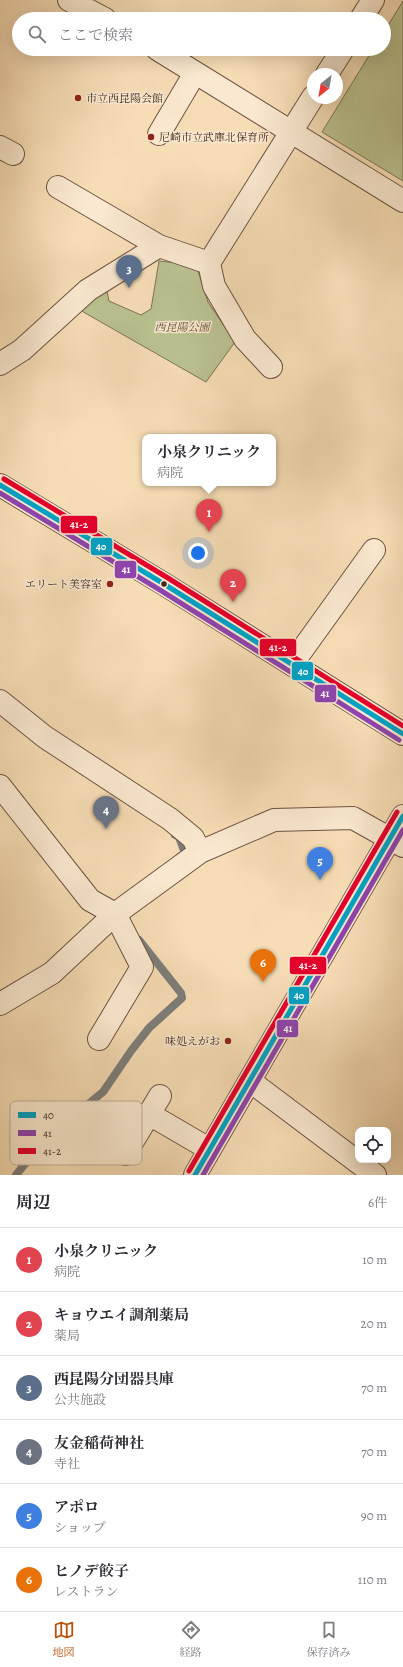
<!DOCTYPE html>
<html lang="ja">
<head>
<meta charset="utf-8">
<style>
	body { margin:0; font-family:Alegreya,"Noto Serif JP",serif; background:#f7f7f7; color:#2b2b33 }
	.controls { position:absolute; right:12px; bottom:12px; display:grid; overflow:hidden; border-radius:8px; box-shadow:0 4px 16px #0002 }
	.controls button { width:36px; height:36px; display:grid; place-items:center; padding:0; border:0; border-bottom:1px solid #e1e1e2; background:#fff; color:#2b2b33; font:20px sans-serif }
	.compass { position:absolute; left:307px; top:68px; width:36px; height:36px; border-radius:50%; background:#fff; box-shadow:0 4px 16px #0002; rotate:211deg }
	.you { position:absolute; left:198px; top:553px; width:14px; height:14px; margin:-10px; border:3px solid #fff; border-radius:50%; background:#1a73e8; box-shadow:0 0 0 6px #1a73e833 }
	.badge { display:grid; place-items:center; width:26px; height:26px; border-radius:50%; background:#b45309; color:#fff; font-size:13px; font-weight:700 }
	.pin { position:absolute; translate:-50% -33px; filter:drop-shadow(0 1px 2px #0008) }
	.pin::after { content:''; position:absolute; top:21px; width:14px; height:12px; background:inherit; clip-path:polygon(0 0,100% 0,50% 100%) }
	.popup { position:absolute; left:142px; top:434px; width:134px; height:52px; box-sizing:border-box; display:grid; place-content:center; border-radius:8px; background:#fff; filter:drop-shadow(0 1px 3px #0005); font-size:13px; white-space:nowrap; color:#7c7c81 }
	.popup b { font-size:15px; color:#2b2b33 }
	.popup::after { content:''; position:absolute; left:50%; top:100%; margin-left:-8px; border:8px solid transparent; border-top-color:#fff }
	.list { margin:0; padding:0; list-style:none }
	h2 { display:flex; justify-content:space-between; align-items:center; height:52px; margin:0; padding:0 16px; font-size:17px }
	h2 small { font-size:13px; font-weight:400; color:#7c7c81 }
	.list li { display:grid; grid-template-columns:26px 1fr auto; gap:12px; align-items:center; box-sizing:border-box; height:64px; padding:0 16px; border-top:1px solid #e1e1e2 }
	.list b { display:block; font-size:15px; white-space:nowrap }
	.list p { margin:0; font-size:13px; white-space:nowrap; color:#7c7c81 }
	.list em { font-size:13px; font-style:normal; color:#7c7c81 }
	.icon { flex:none; width:22px; height:22px; fill:none; stroke:currentColor; stroke-width:2; stroke-linecap:round; stroke-linejoin:round }
	.map { position:relative; flex:none; width:403px; height:1175px; overflow:hidden }
	.search { position:absolute; background:#fff; box-shadow:0 4px 16px #0002; left:12px; right:12px; top:12px; height:44px; display:flex; align-items:center; gap:10px; box-sizing:border-box; padding:0 14px; border-radius:22px; color:#7c7c81; font-size:15px }
	.sheet { height:436px; background:#fff }
	nav { display:flex; justify-content:space-around; align-items:center; box-sizing:border-box; height:56px; border-top:1px solid #e1e1e2; background:#fff; font-size:11px; color:#7c7c81 }
	nav a { display:grid; justify-items:center; gap:2px }
	nav .on { color:#b45309 }
	.map>svg:first-child { display:block }
	.green { fill:#bac290; stroke:#7c7456 }
	.lines { fill:none; stroke-linecap:round; stroke-linejoin:round }
	.stream { stroke:#7c7e7b; stroke-width:8 }
	.minor-casing { stroke:#6d5442; stroke-width:24 }
	.tertiary-casing { stroke:#6d5442; stroke-width:24 }
	.minor { stroke:#fae9d0; stroke-width:22 }
	.tertiary { stroke:#fae9d0; stroke-width:22 }
	.bus-1-casing { stroke:#fae9d0; stroke-width:8 }
	.bus-2-casing { stroke:#fae9d0; stroke-width:8 }
	.bus-3-casing { stroke:#fae9d0; stroke-width:8 }
	.bus-1 { stroke:#03a2c5; stroke-width:5 }
	.bus-2 { stroke:#8e44ad; stroke-width:5 }
	.bus-3 { stroke:#e4002b; stroke-width:5 }
	.poi-dot { fill:#8f2418; stroke:#fae9d0; stroke-width:1.5 }
	.bus-dot { fill:#3f271b; stroke:#fae9d0; stroke-width:1.5 }
	.labels { text-anchor:middle; stroke-width:3; stroke-linejoin:round; paint-order:stroke }
	.poi-label { font-size:11px; fill:#3f271b; stroke:#fae9d0; text-anchor:start }
	.park-label { font-size:11px; font-style:italic; fill:#5e4e38; stroke:#fae9d0 }
	.key { fill:#fae9d0; stroke:#c2af9a; stroke-width:1 }
	.key-label { font-size:11px; fill:#3f271b }
	.line-badge { stroke:#fae9d0; stroke-width:1.5 }
	.badge-label { font-size:11px; text-anchor:middle; font-weight:bold; fill:#fff }
</style>
</head>
<body>
<div class="map">
<svg width="403" height="1175" viewBox="0 0 403 1175">
	<rect width="100%" height="100%" fill="#f7ddb6"/>
	<filter id="stains"><feTurbulence type="fractalNoise" baseFrequency=".005" numOctaves="4"/><feColorMatrix values="0 0 0 0 .2 0 0 0 0 .09 0 0 0 0 .02 0 0 0 .5 -.17"/></filter>
	<radialGradient id="worn" r=".72"><stop offset=".6" stop-color="#630" stop-opacity="0"/><stop offset="1" stop-color="#630" stop-opacity=".3"/></radialGradient>
	<!-- green -->
	<path class="green" d="M403 1V181L322 132 373 49H384V32Z
		M159 261 196 265 208 302 235 342 206 382 78 309 106 286 109 301 141 315 151 309Z"/>
	<g class="lines">
		<!-- stream -->
		<path class="stream" d="M175 835 179 837 185 853 179 857
			M16 1175 45 1139 103 1092 131 1051 149 1028 182 998 181 993 139 940"/>
		<defs>
			<path id="minor" d="M69 0 105 19
				M361 19 373 0
				M157 49 403 201
				M327 74 343 49
				M159 134 195 73
				M0 147 13 154
				M58 187 159 246 209 263 214 286 245 339 271 367
				M209 263 313 97
				M0 364 22 350 88 290 159 246
				M292 664 374 550
				M0 701 45 737 170 819 193 838 200 852
				M0 786 90 900 115 914 142 967 99 1039
				M0 1004 52 973 115 914 200 852 274 820 353 818 403 846
				M250 1081 375 1175
				M149 1114 209 1149
				M125 1154 160 1096"/>
			<path id="tertiary" d="M0 485 164 584 403 734
				M195 1175 403 816"/>
		</defs>
		<!-- minor casing -->
		<use href="#minor" class="minor-casing"/>
		<!-- tertiary casing -->
		<use href="#tertiary" class="tertiary-casing"/>
		<!-- minor -->
		<use href="#minor" class="minor"/>
		<!-- tertiary -->
		<use href="#tertiary" class="tertiary"/>
		<defs>
			<path id="bus-1" d="M0 485 164 584 403 734
				M195 1175 403 816"/>
			<path id="bus-2" d="M0 493 160 590 399 740
				M203 1175 403 830"/>
			<path id="bus-3" d="M4 479 168 578 403 726
				M189 1171 397 812"/>
		</defs>
		<!-- bus-1 casing -->
		<use href="#bus-1" class="bus-1-casing"/>
		<!-- bus-2 casing -->
		<use href="#bus-2" class="bus-2-casing"/>
		<!-- bus-3 casing -->
		<use href="#bus-3" class="bus-3-casing"/>
		<!-- bus-1 -->
		<use href="#bus-1" class="bus-1"/>
		<!-- bus-2 -->
		<use href="#bus-2" class="bus-2"/>
		<!-- bus-3 -->
		<use href="#bus-3" class="bus-3"/>
	</g>
	<!-- markers -->
	<g class="poi-dot">
		<circle cx="78" cy="98" r="4"/>
		<circle cx="151" cy="137" r="4"/>
		<circle cx="110" cy="584" r="4"/>
		<circle cx="228" cy="1041" r="4"/>
	</g>
	<circle class="bus-dot" cx="164" cy="584" r="3.5"/>
	<g class="labels">
		<!-- poi labels -->
		<g class="poi-label">
			<text x="86" y="102">市立西昆陽会館</text>
			<text x="159" y="141">尼崎市立武庫北保育所</text>
			<text x="102" y="588" text-anchor="end">エリート美容室</text>
			<text x="220" y="1045" text-anchor="end">味処えがお</text>
		</g>
		<!-- park labels -->
		<g class="park-label">
			<text x="182" y="331">西昆陽公園</text>
		</g>
	</g>
	<!-- legend -->
	<rect x="10" y="1101" width="132" height="64" rx="6" class="key"/>
	<rect x="18" y="1112" width="18" height="6" fill="#03a2c5"/>
	<rect x="18" y="1130" width="18" height="6" fill="#8e44ad"/>
	<rect x="18" y="1148" width="18" height="6" fill="#e4002b"/>
	<g class="key-label">
		<text x="43" y="1119">40</text>
		<text x="43" y="1137">41</text>
		<text x="43" y="1155">41-2</text>
	</g>
	<g class="line-badge">
		<rect x="60" y="515" width="38" height="19" rx="4" fill="#e4002b"/>
		<rect x="90" y="537" width="23" height="19" rx="4" fill="#03a2c5"/>
		<rect x="114" y="560" width="23" height="19" rx="4" fill="#8e44ad"/>
		<rect x="259" y="638" width="38" height="19" rx="4" fill="#e4002b"/>
		<rect x="291" y="661" width="23" height="20" rx="4" fill="#03a2c5"/>
		<rect x="314" y="684" width="23" height="19" rx="4" fill="#8e44ad"/>
		<rect x="289" y="956" width="38" height="19" rx="4" fill="#e4002b"/>
		<rect x="288" y="986" width="22" height="19" rx="4" fill="#03a2c5"/>
		<rect x="276" y="1019" width="23" height="19" rx="4" fill="#8e44ad"/>
	</g>
	<g class="badge-label">
		<text x="79" y="528">41-2</text>
		<text x="101" y="550">40</text>
		<text x="126" y="573">41</text>
		<text x="278" y="651">41-2</text>
		<text x="303" y="675">40</text>
		<text x="325" y="697">41</text>
		<text x="308" y="969">41-2</text>
		<text x="299" y="999">40</text>
		<text x="288" y="1032">41</text>
	</g>
	<rect width="100%" height="100%" filter="url(#stains)"/>
	<rect width="100%" height="100%" fill="url(#worn)"/>
</svg>
<div class="controls">
<button><svg class="icon" aria-label="locate" viewBox="0 0 24 24"><circle cx="12" cy="12" r="6"/><path d="M12 2v4M12 18v4M2 12h4M18 12h4"/></svg></button>
</div>
<svg class="compass" viewBox="-18 -18 36 36"><path d="M0-13l5 13h-10z" fill="#e53935"/><path d="M0 13l5-13h-10z" fill="#7c7c81"/></svg>
<div class="you"></div>
<div class="pin badge" style="left:209px;top:532px;background:#e0444e">1</div>
<div class="popup"><b>小泉クリニック</b>病院</div>
<div class="pin badge" style="left:233px;top:602px;background:#e0444e">2</div>
<div class="pin badge" style="left:129px;top:288px;background:#5c6f8a">3</div>
<div class="pin badge" style="left:106px;top:829px;background:#6b7280">4</div>
<div class="pin badge" style="left:320px;top:880px;background:#3f7fe0">5</div>
<div class="pin badge" style="left:263px;top:982px;background:#e8710a">6</div>
<div class="search"><svg class="icon" aria-label="search" viewBox="0 0 24 24"><circle cx="10" cy="10" r="6"/><path d="M15 15l6 6"/></svg>ここで検索</div>
</div>
<section class="sheet">
<h2>周辺<small>6件</small></h2>
<ul class="list">
<li><span class="badge" style="background:#e0444e">1</span><div><b>小泉クリニック</b><p>病院</p></div><em>10 m</em></li>
<li><span class="badge" style="background:#e0444e">2</span><div><b>キョウエイ調剤薬局</b><p>薬局</p></div><em>20 m</em></li>
<li><span class="badge" style="background:#5c6f8a">3</span><div><b>西昆陽分団器具庫</b><p>公共施設</p></div><em>70 m</em></li>
<li><span class="badge" style="background:#6b7280">4</span><div><b>友金稲荷神社</b><p>寺社</p></div><em>70 m</em></li>
<li><span class="badge" style="background:#3f7fe0">5</span><div><b>アポロ</b><p>ショップ</p></div><em>90 m</em></li>
<li><span class="badge" style="background:#e8710a">6</span><div><b>ヒノデ餃子</b><p>レストラン</p></div><em>110 m</em></li>
</ul>
</section>
<nav>
<a class="on"><svg class="icon" aria-label="map" viewBox="0 0 24 24"><path d="M3 6l6-2 6 2 6-2v14l-6 2-6-2-6 2zM9 4v14M15 6v14"/></svg>地図</a>
<a><svg class="icon" aria-label="directions" viewBox="0 0 24 24"><path d="M12 3l9 9-9 9-9-9zM9 14v-3h6M13 9l2 2-2 2"/></svg>経路</a>
<a><svg class="icon" aria-label="saved" viewBox="0 0 24 24"><path d="M7 4h10v16l-5-4-5 4z"/></svg>保存済み</a>
</nav>
</body>
</html>
